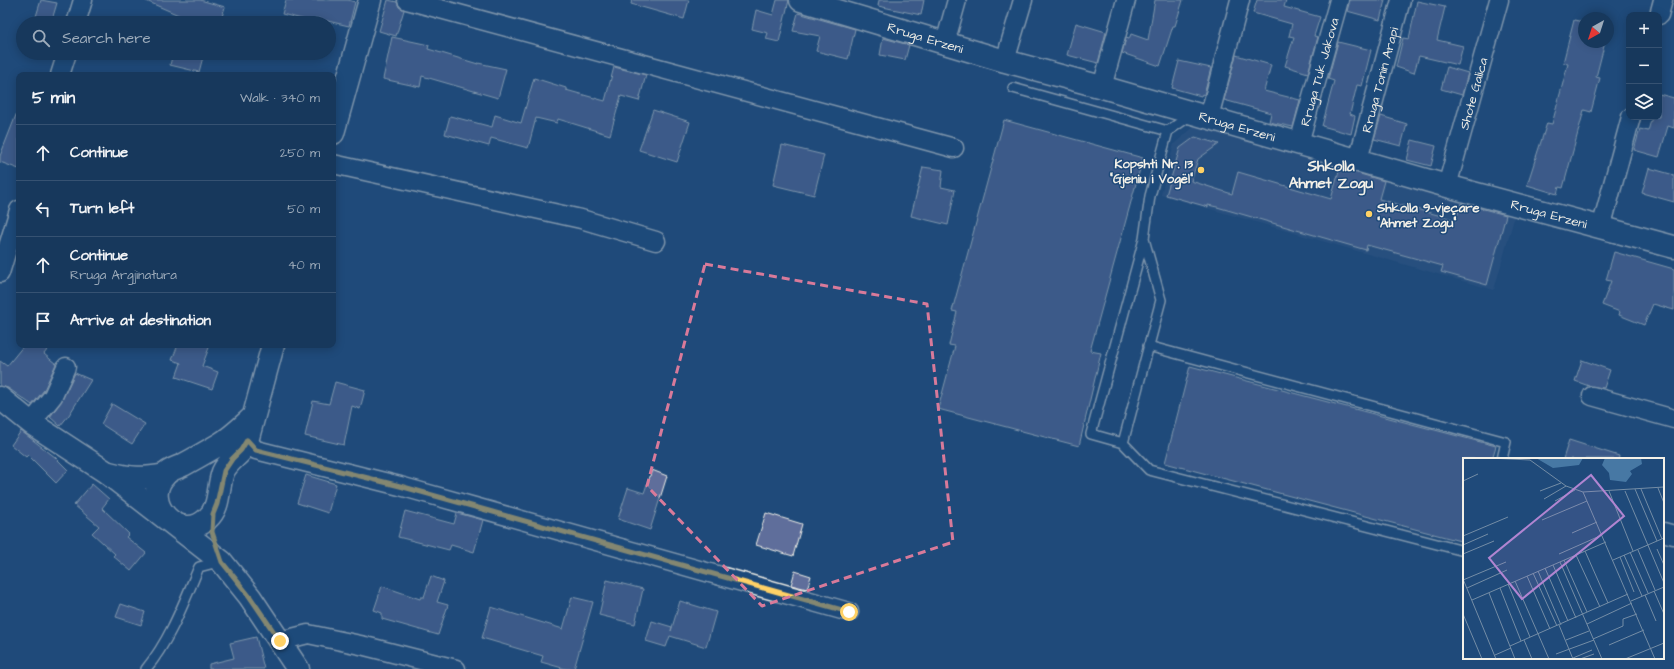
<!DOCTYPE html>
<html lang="en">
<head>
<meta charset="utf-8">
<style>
	body { margin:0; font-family:"Architects Daughter",sans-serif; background:#203f62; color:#f1f3f6 }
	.controls { position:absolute; right:12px; top:12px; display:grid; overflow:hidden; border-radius:8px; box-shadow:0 2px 10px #0003 }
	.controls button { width:36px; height:36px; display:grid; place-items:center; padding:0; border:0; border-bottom:1px solid #365272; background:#17385c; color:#f1f3f6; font:20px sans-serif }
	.compass { position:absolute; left:1578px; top:12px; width:36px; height:36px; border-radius:50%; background:#17385c; box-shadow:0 2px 10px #0003; rotate:219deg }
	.stop { position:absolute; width:12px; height:12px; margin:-9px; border:3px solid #ffd166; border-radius:50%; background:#fff }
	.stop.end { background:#ffd166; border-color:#fff; box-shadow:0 1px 4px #0008 }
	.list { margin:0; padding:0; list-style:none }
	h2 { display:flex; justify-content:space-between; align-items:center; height:52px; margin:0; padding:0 16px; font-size:17px }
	h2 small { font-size:13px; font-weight:400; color:#9eacbb }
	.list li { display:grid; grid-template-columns:26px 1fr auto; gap:12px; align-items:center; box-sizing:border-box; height:56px; padding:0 16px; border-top:1px solid #365272 }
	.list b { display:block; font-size:15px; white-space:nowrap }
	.list p { margin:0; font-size:13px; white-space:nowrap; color:#9eacbb }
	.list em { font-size:13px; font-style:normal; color:#9eacbb }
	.icon { flex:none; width:22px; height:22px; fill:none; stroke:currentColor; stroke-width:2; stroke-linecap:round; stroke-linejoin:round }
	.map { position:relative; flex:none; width:1674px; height:669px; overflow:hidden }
	.search { position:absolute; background:#17385c; box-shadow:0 2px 10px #0003; left:16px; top:16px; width:320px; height:44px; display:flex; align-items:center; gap:10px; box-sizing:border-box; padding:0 14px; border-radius:22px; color:#9eacbb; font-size:15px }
	.panel { position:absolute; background:#17385c; box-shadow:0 2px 10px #0003; left:16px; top:72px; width:320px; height:276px; border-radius:8px }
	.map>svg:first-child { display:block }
	.built { fill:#325584 }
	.building { fill:#5e6e9b; stroke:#f4f1e8 }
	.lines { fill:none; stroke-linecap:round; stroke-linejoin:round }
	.service-casing { stroke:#f4f1e8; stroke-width:12 }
	.minor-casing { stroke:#f4f1e8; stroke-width:21 }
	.tertiary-casing { stroke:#f4f1e8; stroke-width:25 }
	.service { stroke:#1f4a7a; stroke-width:9 }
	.minor { stroke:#1f4a7a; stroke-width:18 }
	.tertiary { stroke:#1f4a7a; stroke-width:22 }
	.route { stroke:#ffd166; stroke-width:5 }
	.marked { fill:none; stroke:#d87a9a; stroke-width:3; stroke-dasharray:8 5; stroke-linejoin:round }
	.poi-dot { fill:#ffd166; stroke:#1f4a7a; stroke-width:1.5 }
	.labels { text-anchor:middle; stroke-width:3; stroke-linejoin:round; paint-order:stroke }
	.street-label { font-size:13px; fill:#f4f1e8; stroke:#1f4a7a }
	.poi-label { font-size:13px; font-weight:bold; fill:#f4f1e8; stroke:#1f4a7a; text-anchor:end }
	.quarter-label { font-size:15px; font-weight:bold; fill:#f4f1e8; stroke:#1f4a7a }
	.inset-road { fill:none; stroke:#748da6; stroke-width:1 }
	.view { fill:#b185d1; fill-opacity:0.15; stroke:#b185d1; stroke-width:2 }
	.inset-edge { fill:none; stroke:#f4f1e8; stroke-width:2 }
</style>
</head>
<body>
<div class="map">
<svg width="1674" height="669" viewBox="0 0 1674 669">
	<rect width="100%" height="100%" fill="#1f4a7a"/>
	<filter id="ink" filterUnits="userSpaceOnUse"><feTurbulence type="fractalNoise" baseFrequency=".025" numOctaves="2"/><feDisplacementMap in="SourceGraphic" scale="8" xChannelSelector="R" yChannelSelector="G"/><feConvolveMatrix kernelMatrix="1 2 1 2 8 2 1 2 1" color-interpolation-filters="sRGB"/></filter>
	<g filter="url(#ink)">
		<!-- built -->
		<path class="built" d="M1196 125 1515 215 1494 290 1161 195 1174 144Z"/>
		<!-- building -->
		<path class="building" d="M41 0 57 3 51 23H34Z
			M144 0H200L225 7 220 23H197Z
			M286 0H348L355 2 349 26 315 18 314 22 282 14Z
			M388 0 397 2 399 7 404 10 396 36 379 31Z
			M632 0H689L684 19 631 4Z
			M777 0H789L779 42 766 39 768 33 752 29 756 10 773 15Z
			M879 0H924L921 15 878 6Z
			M1155 0H1183L1175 26H1173L1160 66 1122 53 1126 38 1129 39 1131 34 1148 40Z
			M1257 0H1286L1284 7 1320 17 1314 36 1318 37 1308 73 1285 66 1294 37 1289 36 1292 24 1253 13Z
			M1350 0H1385L1380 20 1347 11Z
			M1417 1 1445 7 1437 40 1463 46 1458 65 1419 56 1414 73 1396 67 1403 38 1409 39Z
			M798 13 855 29 848 59 816 51 820 36 793 31Z
			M1574 20 1584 22V42H1605L1596 77 1600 78 1591 112 1584 110 1563 188 1559 187 1557 194 1527 185 1547 123 1552 124 1568 64 1563 63Z
			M1076 23 1106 32 1098 63 1067 55Z
			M392 37 429 45 428 49 478 64V63L506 69 498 98 422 76 420 87 383 79Z
			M883 38 909 45 905 60 880 55Z
			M1338 42 1371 50 1362 86 1357 85 1350 114 1355 116 1351 134 1322 126 1334 81 1328 79Z
			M173 53H204L199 72 170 65Z
			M1236 55 1271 65 1264 91 1300 100 1293 127 1269 122 1271 113 1224 100Z
			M1179 61 1211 68 1204 95 1202 94 1201 96 1172 88Z
			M614 67 646 75 639 101 621 96 610 135 558 119 557 123 536 118 528 148 491 138 489 146 445 134 450 116 492 127 495 115 521 123 534 78 566 88V90L605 101Z
			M1447 67 1468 73 1462 95 1441 89Z
			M1659 94 1674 98V128L1668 126 1659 157 1634 150 1640 129 1648 131 1652 117H1659Z
			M18 110H19V169L0 162V156Z
			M653 110 690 122 677 162 639 150Z
			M1381 116 1407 124 1401 146 1374 139Z
			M1004 120 1143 158 1090 351 1101 353 1079 446 938 409 955 346 949 345 957 312 952 311Z
			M1195 137 1219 144 1198 159 1191 181 1232 194 1238 172 1331 199 1340 168 1384 181 1379 199 1456 220 1461 203 1506 215 1487 285 1441 272 1443 266 1367 245 1366 250 1217 207 1208 205V207L1166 195 1180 148Z
			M1412 140 1436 146 1431 166 1407 160Z
			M782 145 824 155 814 195 773 185Z
			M923 167 943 170 941 187 955 190 948 225 911 216Z
			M1649 168 1674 175V202L1642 193Z
			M1614 252 1674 269V310L1653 304 1644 325 1619 315 1620 312 1602 305 1611 281 1606 280Z
			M24 345H51L44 354 56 364 44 390 32 405 8 388 0 386V361L7 366Z
			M178 345H210L202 366 218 372 212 389 176 377 181 363 172 360Z
			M1582 360 1610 370 1604 388 1589 386 1575 381Z
			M1190 366 1496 446 1492 459H1464V542L1165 463Z
			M75 373 91 380 69 415 60 426 50 417 62 400Z
			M335 382 365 390 360 409 352 406 344 445 305 436 313 401 329 404Z
			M112 404 145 424 132 444 101 424Z
			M21 431 55 457 68 470 56 483 28 455 26 457 11 445Z
			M1569 440 1619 456 1618 459H1563Z
			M652 470 667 476 650 530 618 519 628 488 644 493Z
			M306 475 336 484 328 513 297 503Z
			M92 484 109 499 102 508 129 534 126 537 146 553 131 571 113 556 115 554 92 533 99 526 74 505Z
			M405 511 454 524 457 513 483 520 474 552 451 545 449 550 398 537Z
			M766 513 802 524 793 556 756 545Z
			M795 571 811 576 807 589 791 585Z
			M431 576 444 581 437 602 448 605 438 635 382 619V613L374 610 382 586 420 599 421 597H424Z
			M607 580 643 589 635 624 599 615Z
			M572 597 593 602 574 669H566L541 662 543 656 482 638 491 607 563 629Z
			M680 601 716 612 706 647 670 636 666 647 646 641 652 621 672 627 671 631Z
			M121 604 145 612 141 625 116 617Z
			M256 637 264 669H209V664L234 658 230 643Z"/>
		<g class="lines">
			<defs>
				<path id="service" d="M1013 88 1168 131
					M1144 239 1161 300 1123 443 1091 434 1144 239 1150 196 1168 131 1191 115
					M1148 346 1506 442 1502 459
					M1123 443 1149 470 1464 551
					M146 669C170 640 184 602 199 567L218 562"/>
				<g id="minor">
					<path d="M407 0 954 148"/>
					<path d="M1659 15 1663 0"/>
					<path d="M76 23 83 0"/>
					<path d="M945 43 957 0"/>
					<path d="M1005 61 1023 0"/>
					<path d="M60 75 67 53"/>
					<path d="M1102 87 1126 0"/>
					<path d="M1209 117 1240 0"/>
					<path id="s1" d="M1299 143 1339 0"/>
					<path id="s2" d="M1358 160 1401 0"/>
					<path d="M333 164 581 219 656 241"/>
					<path id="s3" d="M1447 186 1499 0"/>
					<path d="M1601 228 1631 117"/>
					<path d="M0 273 19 210"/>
					<path d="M1592 396 1674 419"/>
					<path d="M31 423 53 396 66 367"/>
					<path d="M247 441 256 450 400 486 849 612"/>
					<path d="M1663 532 1674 535"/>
					<path d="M280 641 308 634 365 646 456 669"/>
				</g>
				<g id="tertiary">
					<path id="s4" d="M801 0 1005 61 1102 87 1447 186 1674 247"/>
					<path d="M333 133 370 0"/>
					<path d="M0 398 31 423 106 472 222 562 250 597 298 669"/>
					<path d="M253 417C243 426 232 437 220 444 208 451 196 458 183 465 177 468 170 469 165 475 139 502 180 545 207 519 221 507 217 488 223 472 227 463 235 458 241 451 243 448 245 444 247 441L273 345"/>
					<path d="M109 473C132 479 142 479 165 475"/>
				</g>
			</defs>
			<!-- service casing -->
			<use href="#service" class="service-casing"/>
			<!-- minor casing -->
			<use href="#minor" class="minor-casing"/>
			<!-- tertiary casing -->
			<use href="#tertiary" class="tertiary-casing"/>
			<!-- service -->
			<use href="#service" class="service"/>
			<!-- minor -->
			<use href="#minor" class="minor"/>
			<!-- tertiary -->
			<use href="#tertiary" class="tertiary"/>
		</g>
	</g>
	<g class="lines" filter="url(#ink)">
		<!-- route -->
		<path class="route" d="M280 641 250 597 222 562 212 532 213 514 217 504 224 471 232 459 241 450 247 440 256 450 400 486 849 612"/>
	</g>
	<!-- marked area -->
	<path d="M0 0H1674V669H0ZM705 264 927 304 953 542 762 606 647 486Z" fill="#1f4a7a" fill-opacity=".55" fill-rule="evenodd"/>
	<path class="marked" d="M705 264 927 304 953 542 762 606 647 486Z"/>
	<!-- markers -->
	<g class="poi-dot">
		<circle cx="1201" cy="170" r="4"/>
		<circle cx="1369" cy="214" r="4"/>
	</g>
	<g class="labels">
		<!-- street labels -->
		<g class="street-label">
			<text dy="5" stroke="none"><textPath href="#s4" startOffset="130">Rruga Erzeni</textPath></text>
			<text dy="5" stroke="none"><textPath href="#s1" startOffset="74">Rruga Tuk Jakova</textPath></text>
			<text dy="5" stroke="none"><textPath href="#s2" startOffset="83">Rruga Tonin Arapi</textPath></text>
			<text dy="5" stroke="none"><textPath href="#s3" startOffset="96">Shote Galica</textPath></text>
			<text dy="5" stroke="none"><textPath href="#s4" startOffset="454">Rruga Erzeni</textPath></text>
			<text dy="5" stroke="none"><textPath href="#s4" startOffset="778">Rruga Erzeni</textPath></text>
		</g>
		<!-- poi labels -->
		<g class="poi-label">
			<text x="1193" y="168">Kopshti Nr. 13<tspan x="1193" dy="15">"Gjeniu i Vogël"</tspan></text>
			<text x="1377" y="212" text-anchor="start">Shkolla 9-vjeçare<tspan x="1377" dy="15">"Ahmet Zogu"</tspan></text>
		</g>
		<!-- quarter labels -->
		<g class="quarter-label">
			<text x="1331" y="171">Shkolla<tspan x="1331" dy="17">Ahmet Zogu</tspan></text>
		</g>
	</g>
	<!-- overview -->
	<g transform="translate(1463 458)">
		<rect width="201" height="201" fill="#1f4a7a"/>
		<path d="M73 0H120L116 7 90 10ZM142 0H178L179 6 167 13 169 16 163 24 147 22 146 15 139 7Z" fill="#4778a4"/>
		<path class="inset-road" d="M25 0 67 2 103 28 120 34 201 29M0 23 15 16M195 30 201 45M172 31 194 83M178 31 199 81M77 33 98 25M146 33 170 93M162 33 201 125M120 34 192 201M81 41 103 28M92 43 112 32M79 62 124 43M109 75 134 64M0 78 45 59M0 87 25 76M194 91 201 107M175 92 192 132M122 93 145 145M167 94 185 135M0 96 31 83M96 96 139 77M113 97 137 149M161 97 179 138M157 99 171 134M101 102 124 154M150 102 201 80M97 104 139 201M90 107 113 160M82 110 105 163M75 113 98 167M70 115 94 168M64 118 87 171M0 121 33 201M0 122 43 104M52 123 86 201M45 126 67 179M4 130 44 112M37 130 58 183M191 133 201 156M26 135 52 201M182 137 193 163M9 142 143 84M168 143 201 129M0 156 19 201M124 166 169 145M96 167 110 201M130 181 160 168V161L174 156M61 182 69 201M103 182 126 173M146 187 181 172M47 188 165 136M93 196 131 182M32 197 48 190M110 200 129 192M117 201 131 196M162 201 201 185"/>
		<path class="view" d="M128 17 161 58 59 141 26 100Z"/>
		<rect width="201" height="201" class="inset-edge"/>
	</g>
</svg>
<div class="controls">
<button>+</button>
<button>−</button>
<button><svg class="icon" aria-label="layers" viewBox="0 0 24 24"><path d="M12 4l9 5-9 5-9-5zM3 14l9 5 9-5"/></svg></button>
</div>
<svg class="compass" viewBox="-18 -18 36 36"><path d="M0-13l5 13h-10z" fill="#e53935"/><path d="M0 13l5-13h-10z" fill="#9eacbb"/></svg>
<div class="stop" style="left:849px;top:612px"></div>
<div class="stop end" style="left:280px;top:641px"></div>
<div class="search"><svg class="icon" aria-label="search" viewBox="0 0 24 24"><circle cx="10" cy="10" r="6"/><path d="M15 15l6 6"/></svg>Search here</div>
<section class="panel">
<h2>5 min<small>Walk · 340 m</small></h2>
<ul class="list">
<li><svg class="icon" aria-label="ahead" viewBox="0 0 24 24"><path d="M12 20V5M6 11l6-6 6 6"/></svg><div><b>Continue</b></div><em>250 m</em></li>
<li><svg class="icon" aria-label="left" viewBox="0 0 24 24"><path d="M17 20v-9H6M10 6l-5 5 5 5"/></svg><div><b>Turn left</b></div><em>50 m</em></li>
<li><svg class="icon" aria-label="ahead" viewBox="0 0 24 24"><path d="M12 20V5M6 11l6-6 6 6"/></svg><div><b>Continue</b><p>Rruga Argjinatura</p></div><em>40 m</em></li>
<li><svg class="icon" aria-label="arrive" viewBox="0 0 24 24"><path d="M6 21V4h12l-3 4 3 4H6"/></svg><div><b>Arrive at destination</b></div></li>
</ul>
</section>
</div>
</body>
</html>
